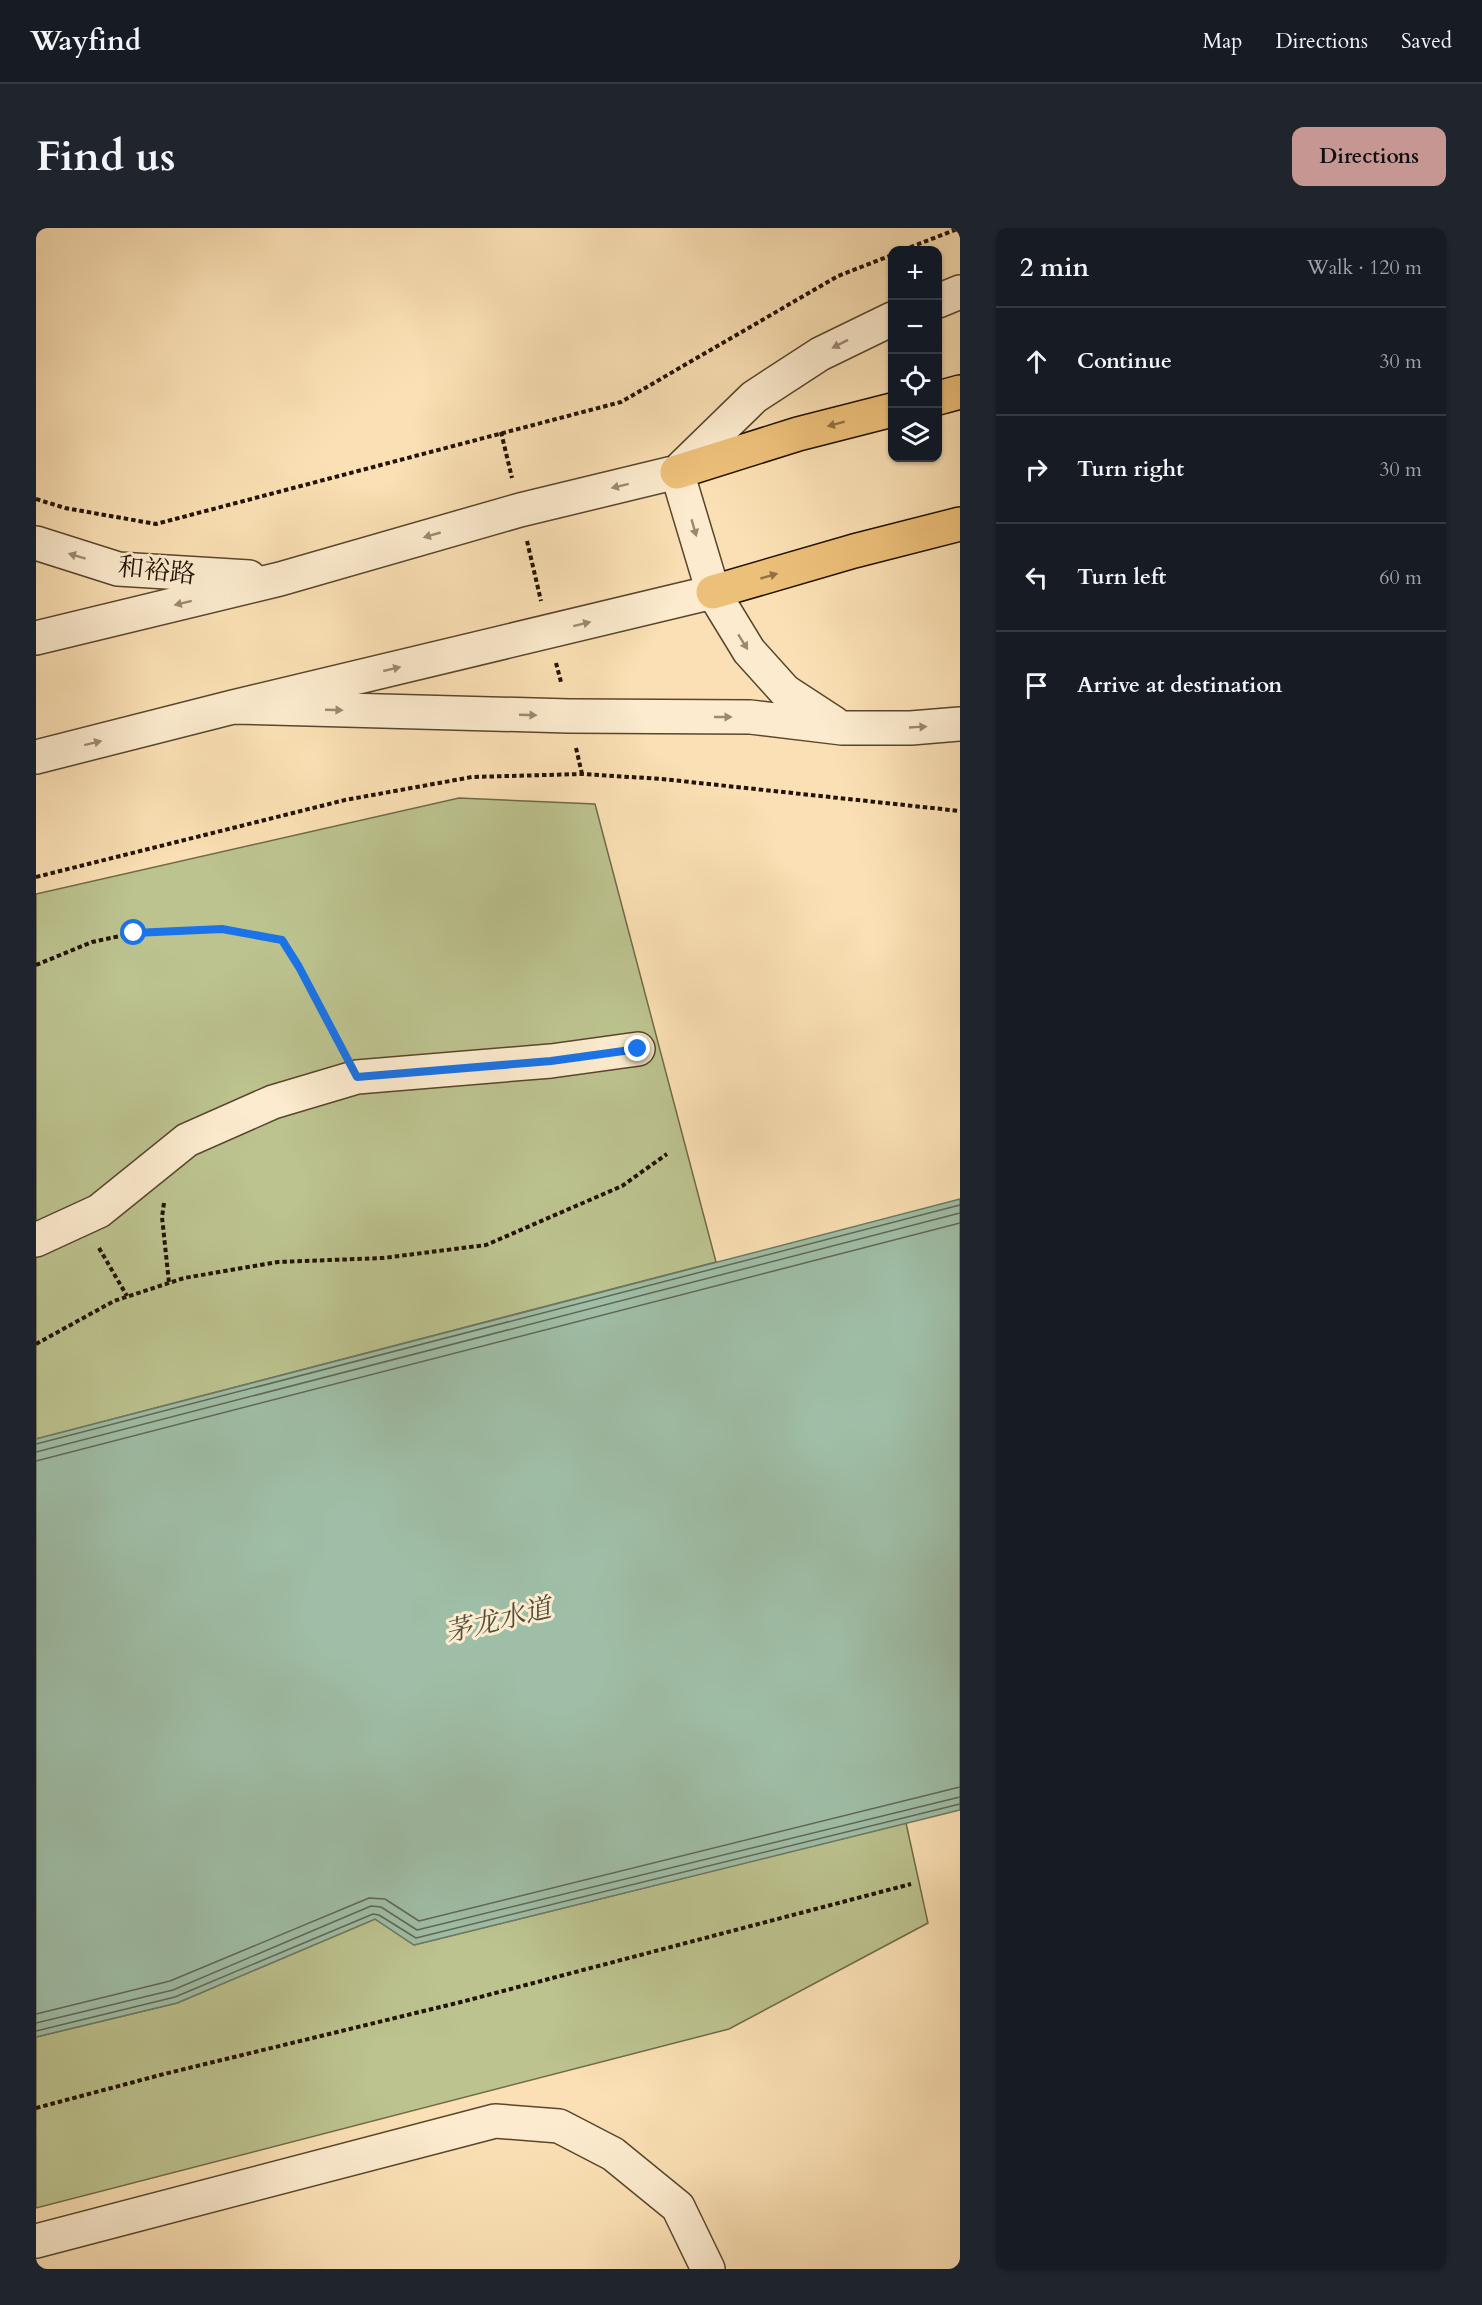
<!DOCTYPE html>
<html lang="en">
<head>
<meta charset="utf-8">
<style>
	body { margin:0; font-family:Cardo,"Noto Serif SC",serif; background:#20242c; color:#f1f3f6 }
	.controls { position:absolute; right:18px; top:18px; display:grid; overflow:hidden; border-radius:12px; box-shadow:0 2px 4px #0004 }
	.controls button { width:54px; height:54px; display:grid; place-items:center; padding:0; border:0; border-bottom:2px solid #363941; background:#171b24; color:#f1f3f6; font:30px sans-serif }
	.stop { position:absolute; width:18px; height:18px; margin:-14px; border:4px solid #1a73e8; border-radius:50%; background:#fff }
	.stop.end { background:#1a73e8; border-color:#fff; box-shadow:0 2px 6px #0008 }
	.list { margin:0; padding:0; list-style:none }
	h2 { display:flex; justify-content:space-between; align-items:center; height:78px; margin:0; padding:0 24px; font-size:26px }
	h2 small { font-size:20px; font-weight:400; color:#9ea1a6 }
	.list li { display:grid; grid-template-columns:39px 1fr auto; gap:18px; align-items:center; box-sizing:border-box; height:108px; padding:0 24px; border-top:2px solid #363941 }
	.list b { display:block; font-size:22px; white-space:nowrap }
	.list em { font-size:20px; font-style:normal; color:#9ea1a6 }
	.icon { flex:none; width:33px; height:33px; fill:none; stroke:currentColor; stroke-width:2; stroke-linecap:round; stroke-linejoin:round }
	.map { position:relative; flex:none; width:924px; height:2041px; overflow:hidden; border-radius:12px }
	header { display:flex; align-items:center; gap:36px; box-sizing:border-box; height:84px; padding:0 30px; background:#171b24; border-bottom:2px solid #363941 }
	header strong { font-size:28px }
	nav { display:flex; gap:33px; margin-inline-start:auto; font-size:21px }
	.intro { display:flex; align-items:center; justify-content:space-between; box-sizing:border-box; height:144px; padding:0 36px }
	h1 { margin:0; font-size:42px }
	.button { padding:15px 27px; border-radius:12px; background:#c59692; color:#111; font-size:21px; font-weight:700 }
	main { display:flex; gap:36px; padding:0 36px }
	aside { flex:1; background:#171b24; border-radius:12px; box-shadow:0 2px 4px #0004 }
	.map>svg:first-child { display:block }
	.green { fill:#bcc38f; stroke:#706a48; stroke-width:1.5 }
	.water { fill:#9fbea7; stroke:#6d7964; stroke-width:1.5 }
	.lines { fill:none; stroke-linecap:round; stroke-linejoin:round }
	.shore { stroke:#616854; stroke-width:1.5 }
	.minor-casing { stroke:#59462d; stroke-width:36 }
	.major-casing { stroke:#231200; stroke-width:36 }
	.path { stroke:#231200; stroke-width:4; stroke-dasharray:4.5 3; stroke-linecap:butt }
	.minor { stroke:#fcebce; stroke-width:33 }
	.major { stroke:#edc07a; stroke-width:33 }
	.oneway { fill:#9a8971 }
	.oneway2 { fill:#927243 }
	.route { stroke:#1a73e8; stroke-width:8 }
	.labels { text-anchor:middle; stroke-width:6; stroke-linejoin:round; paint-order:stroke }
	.street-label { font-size:26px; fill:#231200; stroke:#fcebce }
	.water-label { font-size:27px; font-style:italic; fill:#4e4e3a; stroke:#fcebce }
</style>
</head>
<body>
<header>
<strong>Wayfind</strong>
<nav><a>Map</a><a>Directions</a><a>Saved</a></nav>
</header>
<div class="intro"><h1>Find us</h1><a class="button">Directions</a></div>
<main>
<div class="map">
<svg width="924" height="2041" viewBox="0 0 924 2041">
	<rect width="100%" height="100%" fill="#fae0b4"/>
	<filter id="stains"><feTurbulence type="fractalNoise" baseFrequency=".00333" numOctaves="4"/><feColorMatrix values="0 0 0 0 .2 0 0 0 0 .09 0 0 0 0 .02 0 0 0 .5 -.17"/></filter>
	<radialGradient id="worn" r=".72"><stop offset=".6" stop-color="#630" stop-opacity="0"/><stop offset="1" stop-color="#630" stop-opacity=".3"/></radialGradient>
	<!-- green -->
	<path class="green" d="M423 570 559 576 680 1034 0 1211V666Z
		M870 1595 892 1695 693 1801 0 1980V1809L141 1775 339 1691 378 1717Z"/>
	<!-- water -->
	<path class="water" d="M924 971V1582L378 1717 339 1691 141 1775 0 1809V1211Z"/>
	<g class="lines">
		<!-- shore -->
		<path class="shore" d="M0 1216 924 977
			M0 1224 924 985
			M0 1233 924 995
			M0 1786 134 1753 333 1670 349 1671 383 1693 924 1559
			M0 1795 137 1762 335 1678 345 1679 381 1702 924 1569
			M0 1803 139 1769 337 1686 343 1687 380 1710 924 1576"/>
		<defs>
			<path id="minor" d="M902 73 924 64
				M641 244 677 364 713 423 749 463 798 495
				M0 315 82 341 213 349
				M0 410 244 351 484 282 641 244 718 169 784 126 856 91
				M197 479 533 488 714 489 806 500H875L924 496
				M0 529 197 479 677 364
				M0 1012 63 983 151 912 237 874 321 849 515 833 602 821
				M0 2013 459 1893 523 1898 577 1926 642 1979 672 2041"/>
			<path id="major" d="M902 170 924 164
				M641 244 762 206 856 182
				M677 364 818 323 924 296"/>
		</defs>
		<!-- minor casing -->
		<use href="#minor" class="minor-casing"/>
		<!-- major casing -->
		<use href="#major" class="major-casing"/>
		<!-- path -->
		<path class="path" d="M867 22 924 0
			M465 204 476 250
			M0 271 29 280 120 296 585 174 802 48 856 27
			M491 313 505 373
			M520 435 525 454
			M540 520 546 546
			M0 649 309 572 436 549 546 546 626 551 924 583
			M0 737 56 714 98 705 186 701 245 712 263 739 306 819
			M128 975 126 989 133 1055
			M63 1020 91 1068
			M0 1116 78 1073 148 1050 242 1034 347 1030 450 1017 586 958 631 926
			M0 1880 128 1846 425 1774 875 1656"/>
		<!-- minor -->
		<use href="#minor" class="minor"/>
		<!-- major -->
		<use href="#major" class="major"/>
	</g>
	<!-- one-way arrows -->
	<defs><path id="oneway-solid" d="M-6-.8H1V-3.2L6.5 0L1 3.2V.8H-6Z" transform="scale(1.5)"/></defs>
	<g class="oneway">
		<use href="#oneway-solid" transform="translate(804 116) rotate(153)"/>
		<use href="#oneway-solid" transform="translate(584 258) rotate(166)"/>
		<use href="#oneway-solid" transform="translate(658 300) rotate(74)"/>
		<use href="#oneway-solid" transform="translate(396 307) rotate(164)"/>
		<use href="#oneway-solid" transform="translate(41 328) rotate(-163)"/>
		<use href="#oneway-solid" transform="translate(147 375) rotate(166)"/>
		<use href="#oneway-solid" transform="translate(546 396) rotate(-14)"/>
		<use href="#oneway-solid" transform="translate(707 414) rotate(58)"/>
		<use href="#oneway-solid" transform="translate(356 441) rotate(-13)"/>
		<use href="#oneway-solid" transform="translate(298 482) rotate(2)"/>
		<use href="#oneway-solid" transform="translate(492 487) rotate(2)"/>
		<use href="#oneway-solid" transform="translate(687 489)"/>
		<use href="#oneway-solid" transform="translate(882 499) rotate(-3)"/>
		<use href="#oneway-solid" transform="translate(57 515) rotate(-14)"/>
	</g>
	<g class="oneway2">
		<use href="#oneway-solid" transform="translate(800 196) rotate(165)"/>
		<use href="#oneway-solid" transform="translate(733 348) rotate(-16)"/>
	</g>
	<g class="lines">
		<!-- route -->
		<path class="route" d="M98 705 186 701 246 712 263 739 321 849 515 833 602 821"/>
	</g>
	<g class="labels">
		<!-- street labels -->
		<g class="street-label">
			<text transform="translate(121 342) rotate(6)" y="9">和裕路</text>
		</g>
		<!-- water labels -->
		<g class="water-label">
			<text transform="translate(462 1392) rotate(-14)" y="9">茅龙水道</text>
		</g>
	</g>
	<rect width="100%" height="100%" filter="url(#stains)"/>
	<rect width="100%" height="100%" fill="url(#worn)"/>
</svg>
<div class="controls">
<button>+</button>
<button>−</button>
<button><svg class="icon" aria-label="locate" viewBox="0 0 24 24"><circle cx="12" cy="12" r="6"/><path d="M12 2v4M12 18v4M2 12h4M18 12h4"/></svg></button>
<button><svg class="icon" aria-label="layers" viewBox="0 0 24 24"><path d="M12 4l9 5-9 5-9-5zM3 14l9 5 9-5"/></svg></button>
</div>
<div class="stop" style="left:98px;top:705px"></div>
<div class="stop end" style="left:602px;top:821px"></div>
</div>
<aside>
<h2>2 min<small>Walk · 120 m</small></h2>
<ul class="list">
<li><svg class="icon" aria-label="ahead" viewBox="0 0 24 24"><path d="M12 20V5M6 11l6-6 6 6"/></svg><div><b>Continue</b></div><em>30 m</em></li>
<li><svg class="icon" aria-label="right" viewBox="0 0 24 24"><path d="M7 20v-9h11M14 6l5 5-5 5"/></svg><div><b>Turn right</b></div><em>30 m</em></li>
<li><svg class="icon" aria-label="left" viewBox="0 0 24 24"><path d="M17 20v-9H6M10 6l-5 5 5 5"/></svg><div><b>Turn left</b></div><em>60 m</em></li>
<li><svg class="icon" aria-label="arrive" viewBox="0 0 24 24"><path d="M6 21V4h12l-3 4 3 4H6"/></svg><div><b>Arrive at destination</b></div></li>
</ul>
</aside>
</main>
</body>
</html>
